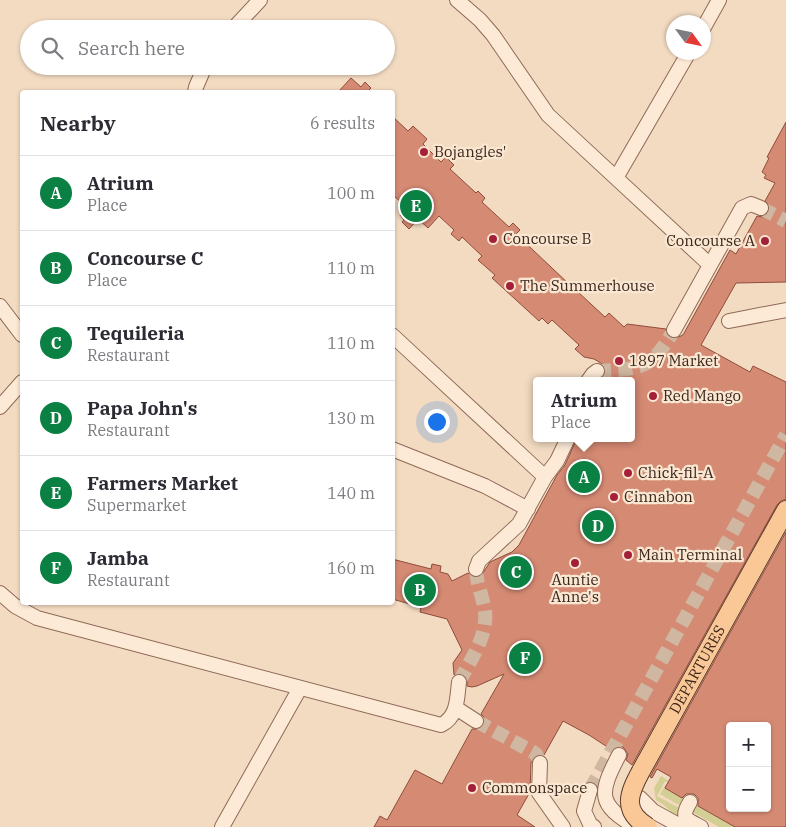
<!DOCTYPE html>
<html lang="en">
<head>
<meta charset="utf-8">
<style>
	body { margin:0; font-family:"IBM Plex Serif",serif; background:#f2f2f3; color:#2b2b33 }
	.controls { position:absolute; right:15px; bottom:15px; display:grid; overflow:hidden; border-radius:5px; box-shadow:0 1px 4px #0004 }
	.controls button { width:45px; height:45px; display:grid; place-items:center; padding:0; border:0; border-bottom:1px solid #e1e1e2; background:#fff; color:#2b2b33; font:25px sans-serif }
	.compass { position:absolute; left:666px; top:15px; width:45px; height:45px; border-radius:50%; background:#fff; box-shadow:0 1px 4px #0004; rotate:123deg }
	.you { position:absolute; left:436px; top:421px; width:18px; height:18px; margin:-12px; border:4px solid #fff; border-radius:50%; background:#1a73e8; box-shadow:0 0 0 8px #1a73e833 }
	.badge { display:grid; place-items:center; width:32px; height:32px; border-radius:50%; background:#0b8043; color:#fff; font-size:16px; font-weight:700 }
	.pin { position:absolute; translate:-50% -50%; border:2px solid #fff; box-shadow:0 1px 5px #0006 }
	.popup { position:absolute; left:533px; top:377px; width:102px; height:65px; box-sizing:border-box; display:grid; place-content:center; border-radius:5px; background:#fff; filter:drop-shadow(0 1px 4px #0005); font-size:16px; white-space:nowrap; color:#7c7c81 }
	.popup b { font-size:19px; color:#2b2b33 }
	.popup::after { content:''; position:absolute; left:50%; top:100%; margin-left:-10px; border:10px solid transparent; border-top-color:#fff }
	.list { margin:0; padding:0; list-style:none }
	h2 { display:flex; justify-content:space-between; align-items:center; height:65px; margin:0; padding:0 20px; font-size:21px }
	h2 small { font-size:16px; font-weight:400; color:#7c7c81 }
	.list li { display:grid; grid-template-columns:32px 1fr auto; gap:15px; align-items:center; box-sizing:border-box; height:75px; padding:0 20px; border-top:1px solid #e1e1e2 }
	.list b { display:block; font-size:19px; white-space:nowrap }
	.list p { margin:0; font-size:16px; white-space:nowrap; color:#7c7c81 }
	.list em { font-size:16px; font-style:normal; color:#7c7c81 }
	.icon { flex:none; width:28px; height:28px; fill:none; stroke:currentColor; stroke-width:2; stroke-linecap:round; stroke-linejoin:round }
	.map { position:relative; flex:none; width:786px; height:827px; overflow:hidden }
	.search { position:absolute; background:#fff; box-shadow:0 1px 4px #0004; left:20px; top:20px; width:375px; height:55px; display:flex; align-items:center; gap:12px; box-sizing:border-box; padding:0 18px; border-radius:28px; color:#7c7c81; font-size:19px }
	.panel { position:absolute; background:#fff; box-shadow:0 1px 4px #0004; left:20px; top:90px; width:375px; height:515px; border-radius:5px }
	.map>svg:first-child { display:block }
	.green { fill:#d2ce94 }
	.building { fill:#d58a73; stroke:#904c3a; fill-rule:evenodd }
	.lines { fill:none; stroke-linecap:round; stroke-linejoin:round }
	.minor-tunnel { stroke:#cfb7a1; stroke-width:14; stroke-dasharray:14 7; stroke-linecap:butt }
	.minor-casing { stroke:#8f6a57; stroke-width:16 }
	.major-casing { stroke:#5c392b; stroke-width:20 }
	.minor { stroke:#fcead6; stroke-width:14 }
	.major { stroke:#fac896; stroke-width:18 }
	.major-bridge-casing { stroke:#5c392b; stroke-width:20; stroke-linecap:butt }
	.major-bridge { stroke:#fac896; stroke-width:18 }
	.poi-dot { fill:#a42039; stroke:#f9e7d2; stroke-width:2 }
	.labels { text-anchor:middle; stroke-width:4.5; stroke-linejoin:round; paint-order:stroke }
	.poi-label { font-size:15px; fill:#3d261c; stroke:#f9e7d2; text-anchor:start }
	.street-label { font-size:15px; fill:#3d261c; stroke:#f9e7d2 }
</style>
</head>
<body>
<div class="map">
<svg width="786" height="827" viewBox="0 0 786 827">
	<rect width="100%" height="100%" fill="#f3dbc2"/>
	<!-- green -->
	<path class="green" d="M661 776 669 781 668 783 665 781 657 796 681 809 683 824 664 805 656 800 654 788Z
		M666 784 667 785 665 788 686 800 682 807 660 794Z
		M693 803 733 826 736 823 734 827H719L689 810Z"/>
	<!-- building -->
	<path class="building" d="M351 78 361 87 365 82 371 88 367 92H338Z
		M392 116 408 131 413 126 427 139 423 144 441 162 446 157 454 165 450 169 476 193 478 191 485 198 482 202 509 227 513 223 520 230 516 234 570 285 574 281 581 288 578 292 605 317 609 313 624 327 627 324 666 329 667 335 674 339 683 335 730 250 736 254 757 216 763 217 769 212 770 206 765 201 775 183 764 178 766 175 762 172 769 158 767 157 786 122V282L736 283 701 345 750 372 753 366 786 382V499L781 501 777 505 632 765 626 760 628 754 623 747 618 746 612 750 589 735 563 721 544 755H536L533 758 531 763 530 792 517 815 535 827H374L380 816 387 820 415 770 442 784 472 729H480L484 725V717L481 714 504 674 477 686 472 687 467 686V679L464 675 459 673 454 675 453 663 462 650 447 619 420 612 421 607 392 599V559L431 569 432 564 441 566 440 572 448 574 452 581 468 573 473 577 481 576 490 562 512 552 519 545 557 475 565 465 577 438H632V381H599L605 374 604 365 594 359 584 357 575 349 579 345 552 320 548 324 542 318 539 321 492 278 495 275 478 260 482 256 462 237 459 241 451 234 454 230 439 216 428 228 418 219 409 229 402 222 404 220 400 215 407 208 392 194Z
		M786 532V827H735L698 806V798L694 794H686L682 798 665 788 671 777 657 769 652 778 650 777ZM730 726H767V808H730Z"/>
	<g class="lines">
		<!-- minor-tunnel -->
		<path class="minor-tunnel" d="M761 208 786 221
			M597 371C642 368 650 371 674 330
			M459 682C470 661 488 636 485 611 483 597 476 583 476 569
			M476 721 533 752 536 754 540 763
			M590 790 786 435"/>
		<defs>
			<path id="minor" d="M457 0 480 20 493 35 548 115 710 265
				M704 27 719 0
				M233 29 260 0
				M195 92 196 87 205 66
				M616 178 689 52
				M0 306 22 335
				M729 321 786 310
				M674 330 742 208 751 204 761 208
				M392 335 545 477
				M588 381 593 374 597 371
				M0 407 22 382
				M392 449 485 486 528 509
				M476 569 479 561 519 524 545 477 557 461 568 438
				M0 593 15 606 37 618 441 725C458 717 457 698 459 682
				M456 708 476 721
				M619 755C599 793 597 805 636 827
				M540 763 539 793 563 827
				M590 790 584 811 590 824 594 827
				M640 798 653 811 682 827
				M690 802C680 818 686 819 701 827
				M222 827 300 688"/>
			<g id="major">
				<path id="s1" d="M641 771 786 510"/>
			</g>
		</defs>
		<!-- minor casing -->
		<use href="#minor" class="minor-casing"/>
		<!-- major casing -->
		<use href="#major" class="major-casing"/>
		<!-- minor -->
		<use href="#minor" class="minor"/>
		<!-- major -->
		<use href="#major" class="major"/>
		<defs>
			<path id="major-bridge" d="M641 771C629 793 621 811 648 827"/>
		</defs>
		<!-- major-bridge casing -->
		<use href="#major-bridge" class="major-bridge-casing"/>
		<!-- major-bridge -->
		<use href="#major-bridge" class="major-bridge"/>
	</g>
	<!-- markers -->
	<g class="poi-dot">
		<circle cx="424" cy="152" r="5"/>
		<circle cx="493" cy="239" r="5"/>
		<circle cx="765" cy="241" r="5"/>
		<circle cx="510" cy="286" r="5"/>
		<circle cx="619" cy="361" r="5"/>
		<circle cx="653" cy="396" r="5"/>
		<circle cx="628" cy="473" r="5"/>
		<circle cx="614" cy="497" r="5"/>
		<circle cx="628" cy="555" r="5"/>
		<circle cx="575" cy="563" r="5"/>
		<circle cx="472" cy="788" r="5"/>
	</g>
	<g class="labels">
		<!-- poi labels -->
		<g class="poi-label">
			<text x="434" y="157">Bojangles'</text>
			<text x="503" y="244">Concourse B</text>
			<text x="755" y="246" text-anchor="end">Concourse A</text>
			<text x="520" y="291">The Summerhouse</text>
			<text x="629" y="366">1897 Market</text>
			<text x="663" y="401">Red Mango</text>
			<text x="638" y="478">Chick-fil-A</text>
			<text x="624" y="502">Cinnabon</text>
			<text x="638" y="560">Main Terminal</text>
			<text x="575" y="585" text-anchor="middle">Auntie<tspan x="575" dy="17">Anne's</tspan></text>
			<text x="482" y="793">Commonspace</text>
		</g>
		<!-- street labels -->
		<g class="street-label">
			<text dy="5" stroke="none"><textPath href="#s1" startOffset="116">DEPARTURES</textPath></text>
		</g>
	</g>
</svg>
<div class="controls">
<button>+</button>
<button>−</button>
</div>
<svg class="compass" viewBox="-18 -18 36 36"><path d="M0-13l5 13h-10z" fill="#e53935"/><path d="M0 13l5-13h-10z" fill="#7c7c81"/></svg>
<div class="you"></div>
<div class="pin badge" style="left:584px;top:477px">A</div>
<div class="popup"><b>Atrium</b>Place</div>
<div class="pin badge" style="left:420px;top:590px">B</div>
<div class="pin badge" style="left:516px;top:572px">C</div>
<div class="pin badge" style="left:598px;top:526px">D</div>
<div class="pin badge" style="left:416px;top:206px">E</div>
<div class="pin badge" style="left:525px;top:658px">F</div>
<div class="search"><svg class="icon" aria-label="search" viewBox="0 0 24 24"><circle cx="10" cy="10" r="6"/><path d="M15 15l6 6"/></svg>Search here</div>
<section class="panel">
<h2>Nearby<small>6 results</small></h2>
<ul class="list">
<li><span class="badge">A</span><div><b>Atrium</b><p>Place</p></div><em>100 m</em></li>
<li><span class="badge">B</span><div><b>Concourse C</b><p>Place</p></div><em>110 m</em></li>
<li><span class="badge">C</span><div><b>Tequileria</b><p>Restaurant</p></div><em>110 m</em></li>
<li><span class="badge">D</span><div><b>Papa John's</b><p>Restaurant</p></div><em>130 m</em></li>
<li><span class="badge">E</span><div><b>Farmers Market</b><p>Supermarket</p></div><em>140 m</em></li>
<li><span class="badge">F</span><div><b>Jamba</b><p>Restaurant</p></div><em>160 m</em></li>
</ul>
</section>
</div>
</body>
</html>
